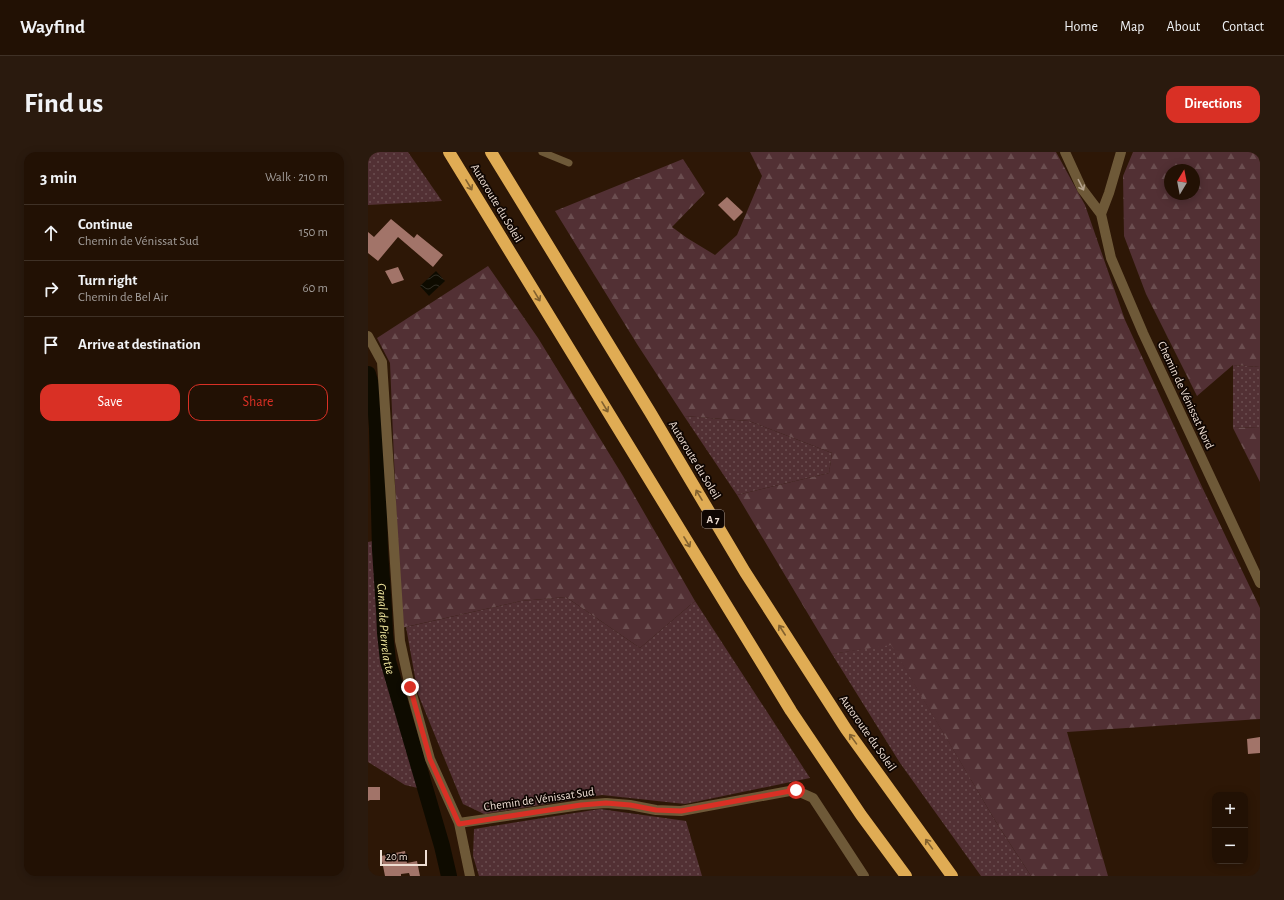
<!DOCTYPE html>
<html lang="en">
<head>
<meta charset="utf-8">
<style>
	body { margin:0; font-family:"Alegreya Sans",sans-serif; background:#2a1a0e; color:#f1f3f6 }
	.controls { position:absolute; right:12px; bottom:12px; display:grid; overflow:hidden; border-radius:8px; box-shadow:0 2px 10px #0003 }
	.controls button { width:36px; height:36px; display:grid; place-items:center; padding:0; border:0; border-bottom:1px solid #3f3126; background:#221104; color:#f1f3f6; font:20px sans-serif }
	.compass { position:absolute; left:796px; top:12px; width:36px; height:36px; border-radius:50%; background:#221104; box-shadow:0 2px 10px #0003; rotate:10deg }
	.scale { position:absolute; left:12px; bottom:10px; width:47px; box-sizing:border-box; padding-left:4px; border:2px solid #eeded3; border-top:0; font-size:11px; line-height:14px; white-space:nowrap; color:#eeded3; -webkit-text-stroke:3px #0f0602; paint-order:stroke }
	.stop { position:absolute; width:12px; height:12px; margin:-9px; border:3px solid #d93025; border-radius:50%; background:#fff }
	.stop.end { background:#d93025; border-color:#fff; box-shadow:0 1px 4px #0008 }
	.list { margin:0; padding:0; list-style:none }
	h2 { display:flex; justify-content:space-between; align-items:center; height:52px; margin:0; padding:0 16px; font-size:17px }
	h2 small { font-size:13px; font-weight:400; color:#a29d9a }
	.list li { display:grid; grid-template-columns:26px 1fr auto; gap:12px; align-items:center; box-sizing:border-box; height:56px; padding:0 16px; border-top:1px solid #3f3126 }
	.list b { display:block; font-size:15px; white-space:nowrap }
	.list p { margin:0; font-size:13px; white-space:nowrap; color:#a29d9a }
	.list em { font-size:13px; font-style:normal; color:#a29d9a }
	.actions { display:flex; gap:8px; padding:12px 16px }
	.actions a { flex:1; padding:9px 0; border:1px solid #d93025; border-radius:12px; text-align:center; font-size:14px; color:#d93025 }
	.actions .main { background:#d93025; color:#fff }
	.icon { flex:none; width:22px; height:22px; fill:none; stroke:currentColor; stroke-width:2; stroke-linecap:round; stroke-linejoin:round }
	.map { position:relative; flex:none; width:892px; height:724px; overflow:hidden; border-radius:12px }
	header { display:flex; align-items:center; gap:24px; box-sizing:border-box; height:56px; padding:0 20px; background:#221104; border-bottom:1px solid #3f3126 }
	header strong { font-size:19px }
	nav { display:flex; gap:22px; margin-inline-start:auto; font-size:14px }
	.intro { display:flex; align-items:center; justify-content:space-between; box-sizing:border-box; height:96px; padding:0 24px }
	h1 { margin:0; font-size:28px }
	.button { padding:10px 18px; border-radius:12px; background:#d93025; color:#fff; font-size:14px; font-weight:700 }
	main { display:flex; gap:24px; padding:0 24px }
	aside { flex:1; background:#221104; border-radius:12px; box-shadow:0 2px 10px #0003 }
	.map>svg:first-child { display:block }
	.grass { fill:url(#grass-dots) }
	.forest { fill:url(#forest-firs); fill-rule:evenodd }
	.water { fill:url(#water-waves) }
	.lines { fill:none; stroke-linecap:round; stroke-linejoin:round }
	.canal { stroke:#0e0b00; stroke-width:16 }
	.building { fill:#a27469 }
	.service { stroke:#6e5938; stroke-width:7 }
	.minor { stroke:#6e5938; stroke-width:10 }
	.motorway { stroke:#e0ac54; stroke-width:12 }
	.oneway { stroke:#82612f }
	.oneway2 { stroke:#b4a28d }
	.route { stroke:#d93025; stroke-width:5 }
	.labels { text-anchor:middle; stroke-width:3.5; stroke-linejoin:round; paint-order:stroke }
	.shield { fill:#0f0602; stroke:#ab9d94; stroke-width:1 }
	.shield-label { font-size:11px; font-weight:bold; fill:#eeded3 }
	.street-label { font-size:12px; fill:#eeded3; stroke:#0f0602 }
	.water-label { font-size:13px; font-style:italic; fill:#efe59d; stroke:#0f0602 }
</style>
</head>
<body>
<header>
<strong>Wayfind</strong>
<nav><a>Home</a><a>Map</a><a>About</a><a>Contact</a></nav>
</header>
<div class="intro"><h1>Find us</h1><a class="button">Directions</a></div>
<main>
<aside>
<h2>3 min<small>Walk · 210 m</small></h2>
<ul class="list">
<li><svg class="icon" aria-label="ahead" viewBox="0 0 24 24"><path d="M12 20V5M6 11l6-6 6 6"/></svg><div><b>Continue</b><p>Chemin de Vénissat Sud</p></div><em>150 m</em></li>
<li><svg class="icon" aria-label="right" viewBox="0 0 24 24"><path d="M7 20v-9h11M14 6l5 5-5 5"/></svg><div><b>Turn right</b><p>Chemin de Bel Air</p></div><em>60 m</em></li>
<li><svg class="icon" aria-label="arrive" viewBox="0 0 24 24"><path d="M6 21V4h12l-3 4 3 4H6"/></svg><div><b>Arrive at destination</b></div></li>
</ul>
<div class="actions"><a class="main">Save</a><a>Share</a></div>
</aside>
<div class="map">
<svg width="892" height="724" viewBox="0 0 892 724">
	<defs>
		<pattern id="grass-dots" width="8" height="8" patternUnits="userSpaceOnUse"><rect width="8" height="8" fill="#523034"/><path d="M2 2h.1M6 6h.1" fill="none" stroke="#6b4e50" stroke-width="1.8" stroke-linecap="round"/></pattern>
		<pattern id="forest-firs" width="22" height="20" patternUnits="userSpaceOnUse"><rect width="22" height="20" fill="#523034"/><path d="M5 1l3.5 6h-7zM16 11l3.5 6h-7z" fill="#6b4e50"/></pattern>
		<pattern id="water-waves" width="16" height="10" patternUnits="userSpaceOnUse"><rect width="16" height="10" fill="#0e0b00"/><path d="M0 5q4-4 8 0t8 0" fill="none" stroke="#312e24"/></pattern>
	</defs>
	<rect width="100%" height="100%" fill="#2d1706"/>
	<!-- grass -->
	<path class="grass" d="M0 0H40L74 49 0 53Z
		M865 213 892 215V275L865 276Z
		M316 264 381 269 464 301 461 321 369 343Z
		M5 389 15 515 54 637 37 633 0 610V390Z
		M198 445 272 496 327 449 442 626 317 652 234 643 116 662 95 652 50 542 38 475 153 449Z
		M523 492 628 670 663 724H613L532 611 464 502Z
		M232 657 318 669 334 724H111L105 704 106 677Z"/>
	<!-- forest -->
	<path class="forest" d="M382 0H688L717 53 757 168 835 337 892 456V567L699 580 740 724H663L628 670 523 493 464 502 369 343 461 321 464 301 381 269 316 264 269 192 187 59 315 7 337 41 304 75 319 86 347 103 369 83 394 24Z
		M765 0H892V215L865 213 829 244 778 142 756 84 755 24ZM802 18H826V42H802Z
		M120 114 170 186 255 324 327 449 272 496 198 445 153 449 33 476 22 211 9 186Z
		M892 275V330L865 276Z"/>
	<!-- water -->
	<path class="water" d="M68 119 77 129 61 144 52 134Z"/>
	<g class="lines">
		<!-- canal -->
		<path class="canal" id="s1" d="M0 222 7 248 9 276 12 398 16 458 17 481 20 509 74 694 81 724"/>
	</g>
	<!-- building -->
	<path class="building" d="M359 45 375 60 366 69 350 53Z
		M23 67 46 86 49 82 75 103 65 115 30 85 10 109 0 101V80L6 85Z
		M30 115 36 128 24 132 17 119Z
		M892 585V601L880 602 879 587Z
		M0 635H12V648H2L0 649Z
		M37 699 39 711 49 709 52 724H42L41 721 33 722V724H17L13 704Z"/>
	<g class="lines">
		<!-- service -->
		<path class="service" d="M174 0 201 11"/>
		<!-- minor -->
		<path class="minor" d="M697 0 714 37 733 62 743 106 775 181 892 431
			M733 62 741 41 753 0
			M0 184 14 210 32 489 42 535 62 607 91 671 102 724
			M91 671 213 653 238 651 262 653 288 658 313 659 427 638 445 646 496 724"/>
		<!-- motorway -->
		<path class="motorway" d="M81 0 423 559 493 663 538 724
			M123 0 282 260 377 420 478 577 584 724"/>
	</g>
	<!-- one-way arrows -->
	<defs><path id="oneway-shaft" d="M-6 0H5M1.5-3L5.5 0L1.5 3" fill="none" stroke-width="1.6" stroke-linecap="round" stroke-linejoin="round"/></defs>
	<g class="oneway">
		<use href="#oneway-shaft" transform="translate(101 33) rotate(59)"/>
		<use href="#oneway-shaft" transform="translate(169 144) rotate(59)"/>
		<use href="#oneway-shaft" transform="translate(237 255) rotate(59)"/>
		<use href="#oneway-shaft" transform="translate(331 343) rotate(-121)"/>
		<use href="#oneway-shaft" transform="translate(319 390) rotate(59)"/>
		<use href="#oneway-shaft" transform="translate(414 478) rotate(-123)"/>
		<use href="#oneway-shaft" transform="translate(485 587) rotate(-126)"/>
		<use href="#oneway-shaft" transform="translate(561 692) rotate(-126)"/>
	</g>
	<use class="oneway2" href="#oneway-shaft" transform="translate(713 33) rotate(63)"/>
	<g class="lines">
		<!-- route -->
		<path class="route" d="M42 535 62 607 91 672 213 653 238 651 262 653 288 658 313 659 428 638"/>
	</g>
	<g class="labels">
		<!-- shield labels -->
		<rect class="shield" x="334" y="358" width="22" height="18" rx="3"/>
		<g class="shield-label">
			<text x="345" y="371">A 7</text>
		</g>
		<!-- street labels -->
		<g class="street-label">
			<text transform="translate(129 51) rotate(59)" y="4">Autoroute du Soleil</text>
			<text transform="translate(818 243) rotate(65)" y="4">Chemin de Vénissat Nord</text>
			<text transform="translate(327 308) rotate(59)" y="4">Autoroute du Soleil</text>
			<text transform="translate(500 581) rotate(55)" y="4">Autoroute du Soleil</text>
			<text transform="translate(171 647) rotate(-8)" y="4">Chemin de Vénissat Sud</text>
		</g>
		<!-- water labels -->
		<g class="water-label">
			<text dy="5" stroke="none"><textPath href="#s1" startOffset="256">Canal de Pierrelatte</textPath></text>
		</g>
	</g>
</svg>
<div class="controls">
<button>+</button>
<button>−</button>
</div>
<svg class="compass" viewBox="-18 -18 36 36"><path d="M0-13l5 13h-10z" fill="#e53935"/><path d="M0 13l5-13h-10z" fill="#a29d9a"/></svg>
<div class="scale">20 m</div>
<div class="stop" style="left:428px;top:638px"></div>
<div class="stop end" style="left:42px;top:535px"></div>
</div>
</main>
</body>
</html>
